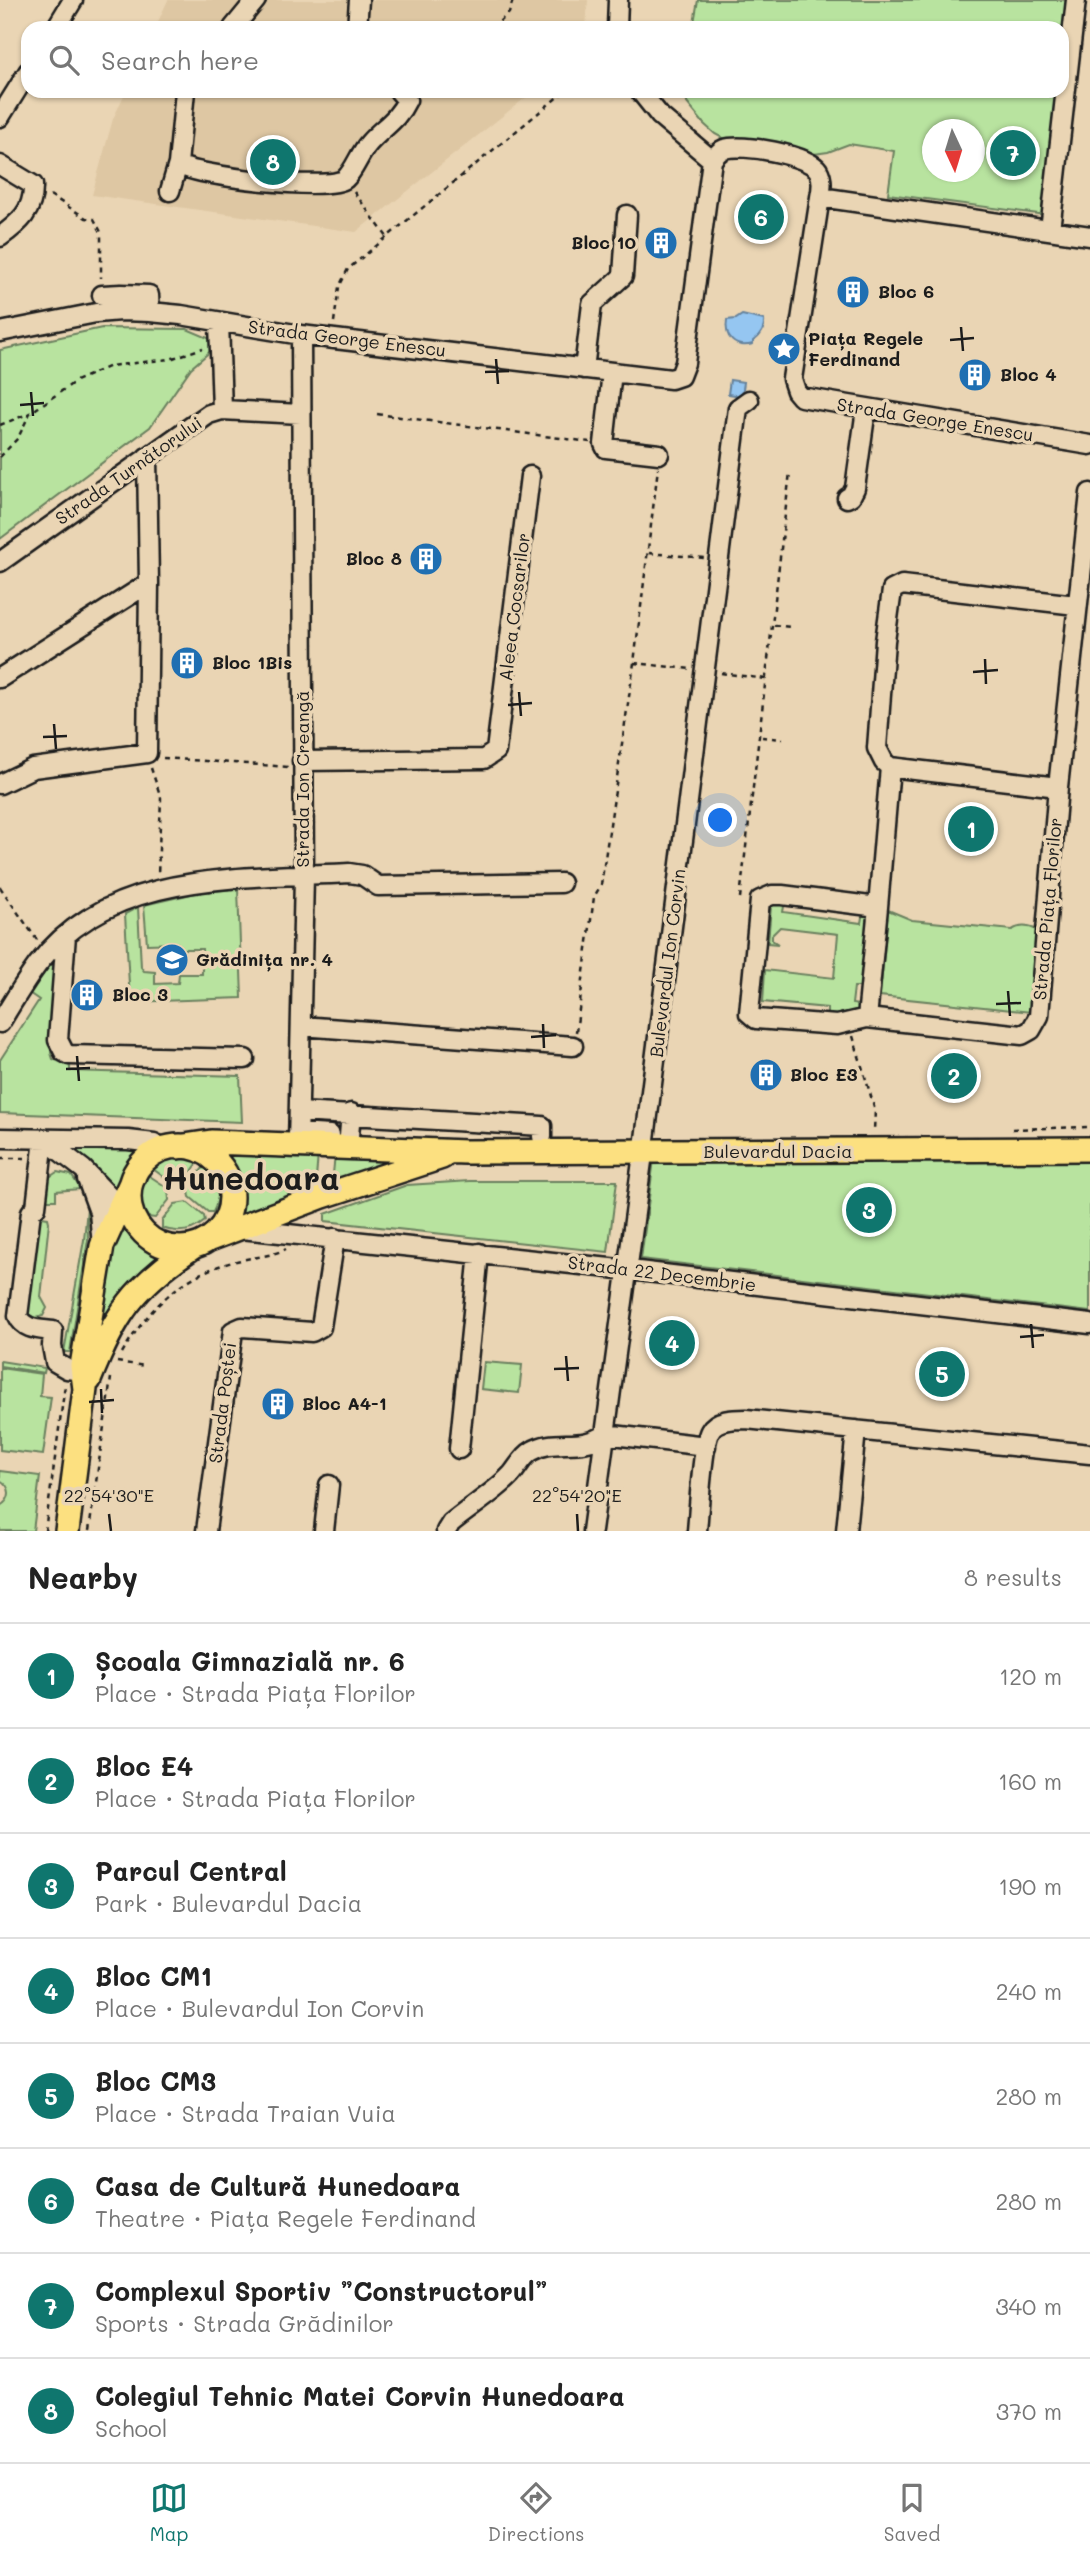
<!DOCTYPE html>
<html lang="en">
<head>
<meta charset="utf-8">
<style>
	body { margin:0; font-family:Mali,sans-serif; background:#f2f2f2; color:#222 }
	.compass { position:absolute; left:922px; top:119px; width:63px; height:63px; border-radius:50%; background:#fff; box-shadow:0 2px 5px #0004; rotate:176deg }
	.you { position:absolute; left:721px; top:821px; width:24px; height:24px; margin:-18px; border:5px solid #fff; border-radius:50%; background:#1a73e8; box-shadow:0 0 0 10px #1a73e833 }
	.badge { display:grid; place-items:center; width:46px; height:46px; border-radius:50%; background:#0f766e; color:#fff; font-size:23px; font-weight:700 }
	.pin { position:absolute; translate:-50% -50%; border:4px solid #fff; box-shadow:0 2px 7px #0006 }
	.list { margin:0; padding:0; list-style:none }
	h2 { display:flex; justify-content:space-between; align-items:center; height:91px; margin:0; padding:0 28px; font-size:30px }
	h2 small { font-size:23px; font-weight:400; color:#767676 }
	.list li { display:grid; grid-template-columns:46px 1fr auto; gap:21px; align-items:center; box-sizing:border-box; height:105px; padding:0 28px; border-top:2px solid #e0e0e0 }
	.list b { display:block; font-size:26px; white-space:nowrap }
	.list p { margin:0; font-size:23px; white-space:nowrap; color:#767676 }
	.list em { font-size:23px; font-style:normal; color:#767676 }
	.icon { flex:none; width:38px; height:38px; fill:none; stroke:currentColor; stroke-width:2; stroke-linecap:round; stroke-linejoin:round }
	.map { position:relative; flex:none; width:1090px; height:1531px; overflow:hidden }
	.search { position:absolute; background:#fff; box-shadow:0 2px 5px #0004; left:21px; right:21px; top:21px; height:77px; display:flex; align-items:center; gap:18px; box-sizing:border-box; padding:0 24px; border-radius:21px; color:#767676; font-size:26px }
	.sheet { height:931px; background:#fff }
	nav { display:flex; justify-content:space-around; align-items:center; box-sizing:border-box; height:98px; border-top:2px solid #e0e0e0; background:#fff; font-size:19px; color:#767676 }
	nav a { display:grid; justify-items:center; gap:4px }
	nav .on { color:#0f766e }
	.map>svg:first-child { display:block }
	.built { fill:#dec7a3 }
	.green { fill:#b8e39f; stroke:#6a805e; stroke-width:2; fill-rule:evenodd }
	.water { fill:#95c6f1; stroke:#65829c; stroke-width:2 }
	.lines { fill:none; stroke-linecap:round; stroke-linejoin:round }
	.minor-casing { stroke:#1c1c1c; stroke-width:23 }
	.major-casing { stroke:#1c1c1c; stroke-width:28 }
	.path { stroke:#1c1c1c; stroke-width:2.5; stroke-dasharray:5 5; stroke-linecap:butt }
	.minor { stroke:#ead5b4; stroke-width:18 }
	.major { stroke:#fce080; stroke-width:23 }
	.ticks { fill:none; stroke:#1c1c1c; stroke-width:2.5 }
	.labels { text-anchor:middle; stroke-width:7; stroke-linejoin:round; paint-order:stroke }
	.poi-label { font-size:18px; font-weight:bold; fill:#1c1c1c; stroke:#ead5b4; text-anchor:start }
	.street-label { font-size:18px; fill:#1c1c1c; stroke:#ead5b4 }
	.town-label { font-size:32px; font-weight:bold; fill:#1c1c1c; stroke:#ead5b4 }
	.ticks-label { font-size:18px; text-anchor:middle; fill:#1c1c1c; stroke:#ead5b4; stroke-width:7; stroke-linejoin:round; paint-order:stroke }
</style>
</head>
<body>
<div class="map">
<svg width="1090" height="1531" viewBox="0 0 1090 1531">
	<rect width="100%" height="100%" fill="#ead5b4"/>
	<filter id="ink" filterUnits="userSpaceOnUse"><feTurbulence type="fractalNoise" baseFrequency=".0143" numOctaves="2"/><feDisplacementMap in="SourceGraphic" scale="14" xChannelSelector="R" yChannelSelector="G"/><feConvolveMatrix kernelMatrix="1 2 1 2 8 2 1 2 1" color-interpolation-filters="sRGB"/></filter>
	<g filter="url(#ink)">
		<!-- built -->
		<path class="built" d="M168 0H588L586 28H155Z
			M126 91H534L356 232 92 195 113 119Z"/>
		<!-- green -->
		<path class="green" d="M698 0H1070L1062 64V28H693Z
			M686 91H1059L1046 215 888 194 894 151 849 144 828 152 807 155 730 142 715 134 704 124 687 103ZM932 130H974V172H932Z
			M102 328 187 329 220 343 191 368 150 427 0 539V350Z
			M238 889 242 998 130 1002 125 914 138 907 141 967 144 971 155 972V984L178 983 179 974H202V949H178L177 943 147 944 144 905 200 892Z
			M785 901 783 912 861 923 863 911 868 915 861 987H854L852 1004 859 1005 856 1013 827 1021V1008L763 1002 765 970 834 978 838 934 780 927 772 935V940L778 944 768 943 771 906 773 903Z
			M888 910 912 920 1012 930C1020 925 1029 926 1037 930L1031 1012 880 996Z
			M56 960 58 963 51 1053 53 1059 70 1066V1071L240 1076 242 1122 0 1113V1060L39 1000 29 993 53 961Z
			M63 1143 146 1149 128 1166 115 1188 89 1162Z
			M214 1149 318 1154 315 1190 224 1227C240 1198 239 1173 214 1149Z
			M170 1154H190L197 1157V1164L184 1182 172 1183 153 1169V1163Z
			M335 1154 411 1156 332 1184Z
			M654 1159 1090 1161V1312L641 1259Z
			M208 1166C220 1180 221 1196 213 1212H208L190 1197 188 1186 203 1168Z
			M57 1172 71 1175 81 1189 56 1191V1200H46L48 1178Z
			M145 1173 168 1188 169 1200 155 1218 148 1217C138 1202 139 1190 145 1173Z
			M470 1181H617L608 1252 325 1221V1214L407 1185Z
			M187 1202 204 1216 205 1221C192 1232 178 1234 162 1228V1221L175 1204Z
			M87 1208 88 1240 70 1352H64L84 1240Z
			M42 1217 48 1218 49 1222 41 1297 47 1308 43 1316 35 1318 29 1315 27 1307 38 1219Z
			M124 1224 142 1243 163 1256 94 1339 108 1269 122 1225Z
			M0 1361 45 1368 44 1373 0 1366Z
			M484 1362 522 1365 519 1393 481 1389Z
			M0 1368 42 1374 40 1396 51 1397 43 1455 0 1450Z
			M0 1471 40 1476 33 1531H0V1506C12 1499 12 1487 0 1480Z"/>
		<!-- water -->
		<path class="water" d="M742 315 764 320C765 330 761 336 753 341V344C735 349 724 338 727 320L736 319Z
			M730 380 744 382 742 396 728 394Z"/>
		<g class="lines">
			<defs>
				<path id="minor" d="M56 28 73 0
					M233 28 256 0
					M357 28 359 0
					M617 28 618 0
					M640 91 660 116 712 160
					M0 117 28 72
					M178 164C192 176 331 192 345 179 355 170 359 154 369 143 383 127 397 121 407 100L399 91
					M0 165 33 185C34 211 19 223 0 237
					M170 191 178 164 185 91
					M820 197 1090 236
					M1050 230 1076 0
					M121 294 149 295 150 312
					M102 295 121 294V304
					M0 332 96 313 121 311 150 312 181 315 301 335 671 379 680 376 685 363 712 160C716 155 719 151 724 149 742 143 808 155 818 170 823 178 822 188 820 197L792 379 796 391 801 397 1090 445
					M584 369 592 304 623 276 627 215
					M612 372 604 444 606 448 659 454
					M222 410 301 414
					M847 498 851 496 855 488 866 409
					M0 562 189 428 209 414 222 410 219 322
					M0 678 149 583 147 457
					M302 761 484 759 496 751 530 476
					M890 767 878 907 782 895H772L760 900 749 1013 756 1019 837 1025 867 1018 1022 1035 1031 1030 1039 1016 1058 787 1090 493
					M0 784 33 768 147 753 149 583
					M1058 787 890 767 884 762 877 748 885 641 892 590 902 585 1076 605
					M66 935 58 1040 64 1052 69 1055 245 1059
					M867 1018 878 907
					M0 1023C12 1003 24 983 38 964 110 869 242 879 349 873L362 875 378 886 561 883
					M301 1026 573 1046
					M299 1112 542 1126V1137
					M298 1133 330 1135
					M349 1136 351 1113
					M0 1138 128 1140 154 1143 166 1149
					M44 1139 36 1207 31 1212 18 1316C24 1330 39 1329 53 1331L52 1346 55 1362 67 1369 83 1371
					M44 1139 83 1169 138 1227
					M298 1145 304 876 301 335
					M87 1179 99 1212 102 1246
					M241 1229 638 1271 1090 1324
					M459 1449 479 1253
					M206 1531 233 1331 242 1327 312 1332 321 1327 335 1238
					M324 1531 329 1485
					M446 1531 451 1523C470 1507 494 1493 511 1475 518 1467 523 1456 532 1451 555 1437 581 1452 605 1434L706 1446
					M592 1531 645 1139 738 408 749 400
					M697 1531C699 1511 702 1445 710 1431 716 1419 734 1419 746 1419L1090 1454
					M846 1531 856 1430"/>
				<path id="major" d="M129 1197a51 51 0 1 1 102 0a51 51 0 1 1-102 0Z
					M178 1147 211 1142 465 1152 1090 1149
					M210 1239 323 1196 442 1157
					M89 1380C116 1313 133 1287 193 1247
					M67 1531 85 1389 82 1366 102 1246 134 1176"/>
			</defs>
			<!-- minor casing -->
			<use href="#minor" class="minor-casing"/>
			<!-- major casing -->
			<use href="#major" class="major-casing"/>
			<!-- path -->
			<path class="path" d="M492 28 509 13 513 0
				M354 192 387 237
				M50 195 86 218 94 219 101 232V278
				M334 322 339 287 348 269 565 91
				M377 414 590 442
				M0 425 30 413
				M0 457 18 438 30 413 76 381 110 366 170 359 203 348
				M649 553 705 558
				M774 625 791 627
				M634 663 690 669
				M721 673 766 679
				M762 737 783 739
				M163 758 289 767
				M151 768 161 798 158 875
				M0 887 37 940
				M740 898 790 472
				M576 1032 594 897 601 885 634 663 658 468
				M853 1036 875 1110 874 1131
				M1012 1129 1090 1127
				M0 1158H26
				M122 1353C148 1309 182 1274 233 1262 250 1257 270 1257 286 1249
				M117 1362 145 1366
				M45 1531 65 1385
				M89 1531 111 1378"/>
			<!-- minor -->
			<use href="#minor" class="minor"/>
			<!-- major -->
			<use href="#major" class="major"/>
		</g>
	</g>
	<!-- ticks -->
	<path class="ticks" d="M961 327 963 351M950 340 974 338M496 359 498 384M485 372 509 371M31 392 33 416M20 405 44 403M985 659 986 684M973 672 998 670M519 692 521 716M508 705 532 703M54 724 56 749M43 737 67 736M1008 991 1010 1016M996 1004 1021 1003M543 1024 544 1048M531 1037 556 1035M77 1056 79 1081M66 1069 90 1068M1031 1324 1033 1348M1020 1337 1044 1335M566 1356 568 1381M554 1369 579 1368M101 1389 102 1413M89 1402 114 1400M109 1514 111 1531M577 1514 578 1531"/>
	<!-- icons -->
	<defs>
		<symbol id="building-disc" viewBox="-11 -11 22 22"><circle r="9.5" fill="#1f6fb2" stroke="#ead5b4"/><path d="M-4-6H4V6H1V3H-1V6H-4ZM-2.5-4.3h1.7v1.8h-1.7ZM.8-4.3h1.7v1.8H.8ZM-2.5-1h1.7V.8h-1.7ZM.8-1h1.7V.8H.8Z" fill="#fff"/></symbol>
		<symbol id="sight-disc" viewBox="-11 -11 22 22"><circle r="9.5" fill="#1f6fb2" stroke="#ead5b4"/><path d="M0-6L1.8-2.2L6-1.7L2.9 1.2L3.7 5.4L0 3.3L-3.7 5.4L-2.9 1.2L-6-1.7L-1.8-2.2Z" fill="#fff"/></symbol>
		<symbol id="school-disc" viewBox="-11 -11 22 22"><circle r="9.5" fill="#1f6fb2" stroke="#ead5b4"/><path d="M0-5L7-2L0 1L-7-2ZM-4 1L0 2.5L4 1V4Q0 6-4 4Z" fill="#fff"/></symbol>
	</defs>
	<g fill-rule="evenodd">
		<use href="#building-disc" x="642" y="224" width="38" height="38"/>
		<use href="#building-disc" x="834" y="273" width="38" height="38"/>
		<use href="#sight-disc" x="765" y="330" width="38" height="38"/>
		<use href="#building-disc" x="956" y="356" width="38" height="38"/>
		<use href="#building-disc" x="407" y="540" width="38" height="38"/>
		<use href="#building-disc" x="168" y="644" width="38" height="38"/>
		<use href="#school-disc" x="153" y="941" width="38" height="38"/>
		<use href="#building-disc" x="68" y="976" width="38" height="38"/>
		<use href="#building-disc" x="747" y="1056" width="38" height="38"/>
		<use href="#building-disc" x="259" y="1385" width="38" height="38"/>
	</g>
	<g class="labels">
		<!-- poi labels -->
		<g class="poi-label">
			<text x="636" y="249" text-anchor="end">Bloc 10</text>
			<text x="878" y="298">Bloc 6</text>
			<text x="808" y="345">Piața Regele<tspan x="808" dy="21">Ferdinand</tspan></text>
			<text x="1000" y="381">Bloc 4</text>
			<text x="402" y="565" text-anchor="end">Bloc 8</text>
			<text x="212" y="669">Bloc 1Bis</text>
			<text x="196" y="966">Grădinița nr. 4</text>
			<text x="112" y="1001">Bloc 3</text>
			<text x="790" y="1081">Bloc E3</text>
			<text x="302" y="1410">Bloc A4-1</text>
		</g>
		<!-- street labels -->
		<g class="street-label">
			<text transform="translate(347 339) rotate(7)" y="6">Strada George Enescu</text>
			<text transform="translate(935 420) rotate(9)" y="6">Strada George Enescu</text>
			<text transform="translate(129 471) rotate(-35)" y="6">Strada Turnătorului</text>
			<text transform="translate(515 607) rotate(-83)" y="6">Aleea Cocsarilor</text>
			<text transform="translate(303 779) rotate(-90)" y="6">Strada Ion Creangă</text>
			<text transform="translate(1048 909) rotate(-85)" y="6">Strada Piața Florilor</text>
			<text transform="translate(668 963) rotate(-83)" y="6">Bulevardul Ion Corvin</text>
			<text x="778" y="1158">Bulevardul Dacia</text>
			<text transform="translate(662 1274) rotate(7)" y="6">Strada 22 Decembrie</text>
			<text transform="translate(223 1403) rotate(-83)" y="6">Strada Poștei</text>
		</g>
		<!-- town labels -->
		<g class="town-label">
			<text x="251" y="1190">Hunedoara</text>
		</g>
	</g>
	<g class="ticks-label">
		<text x="109" y="1502">22°54'30"E</text>
		<text x="577" y="1502">22°54'20"E</text>
	</g>
</svg>
<svg class="compass" viewBox="-18 -18 36 36"><path d="M0-13l5 13h-10z" fill="#e53935"/><path d="M0 13l5-13h-10z" fill="#767676"/></svg>
<div class="you"></div>
<div class="pin badge" style="left:971px;top:829px">1</div>
<div class="pin badge" style="left:954px;top:1076px">2</div>
<div class="pin badge" style="left:869px;top:1210px">3</div>
<div class="pin badge" style="left:672px;top:1343px">4</div>
<div class="pin badge" style="left:942px;top:1374px">5</div>
<div class="pin badge" style="left:761px;top:217px">6</div>
<div class="pin badge" style="left:1013px;top:153px">7</div>
<div class="pin badge" style="left:273px;top:162px">8</div>
<div class="search"><svg class="icon" aria-label="search" viewBox="0 0 24 24"><circle cx="10" cy="10" r="6"/><path d="M15 15l6 6"/></svg>Search here</div>
</div>
<section class="sheet">
<h2>Nearby<small>8 results</small></h2>
<ul class="list">
<li><span class="badge">1</span><div><b>Școala Gimnazială nr. 6</b><p>Place · Strada Piața Florilor</p></div><em>120 m</em></li>
<li><span class="badge">2</span><div><b>Bloc E4</b><p>Place · Strada Piața Florilor</p></div><em>160 m</em></li>
<li><span class="badge">3</span><div><b>Parcul Central</b><p>Park · Bulevardul Dacia</p></div><em>190 m</em></li>
<li><span class="badge">4</span><div><b>Bloc CM1</b><p>Place · Bulevardul Ion Corvin</p></div><em>240 m</em></li>
<li><span class="badge">5</span><div><b>Bloc CM3</b><p>Place · Strada Traian Vuia</p></div><em>280 m</em></li>
<li><span class="badge">6</span><div><b>Casa de Cultură Hunedoara</b><p>Theatre · Piața Regele Ferdinand</p></div><em>280 m</em></li>
<li><span class="badge">7</span><div><b>Complexul Sportiv ”Constructorul”</b><p>Sports · Strada Grădinilor</p></div><em>340 m</em></li>
<li><span class="badge">8</span><div><b>Colegiul Tehnic Matei Corvin Hunedoara</b><p>School</p></div><em>370 m</em></li>
</ul>
</section>
<nav>
<a class="on"><svg class="icon" aria-label="map" viewBox="0 0 24 24"><path d="M3 6l6-2 6 2 6-2v14l-6 2-6-2-6 2zM9 4v14M15 6v14"/></svg>Map</a>
<a><svg class="icon" aria-label="directions" viewBox="0 0 24 24"><path d="M12 3l9 9-9 9-9-9zM9 14v-3h6M13 9l2 2-2 2"/></svg>Directions</a>
<a><svg class="icon" aria-label="saved" viewBox="0 0 24 24"><path d="M7 4h10v16l-5-4-5 4z"/></svg>Saved</a>
</nav>
</body>
</html>
